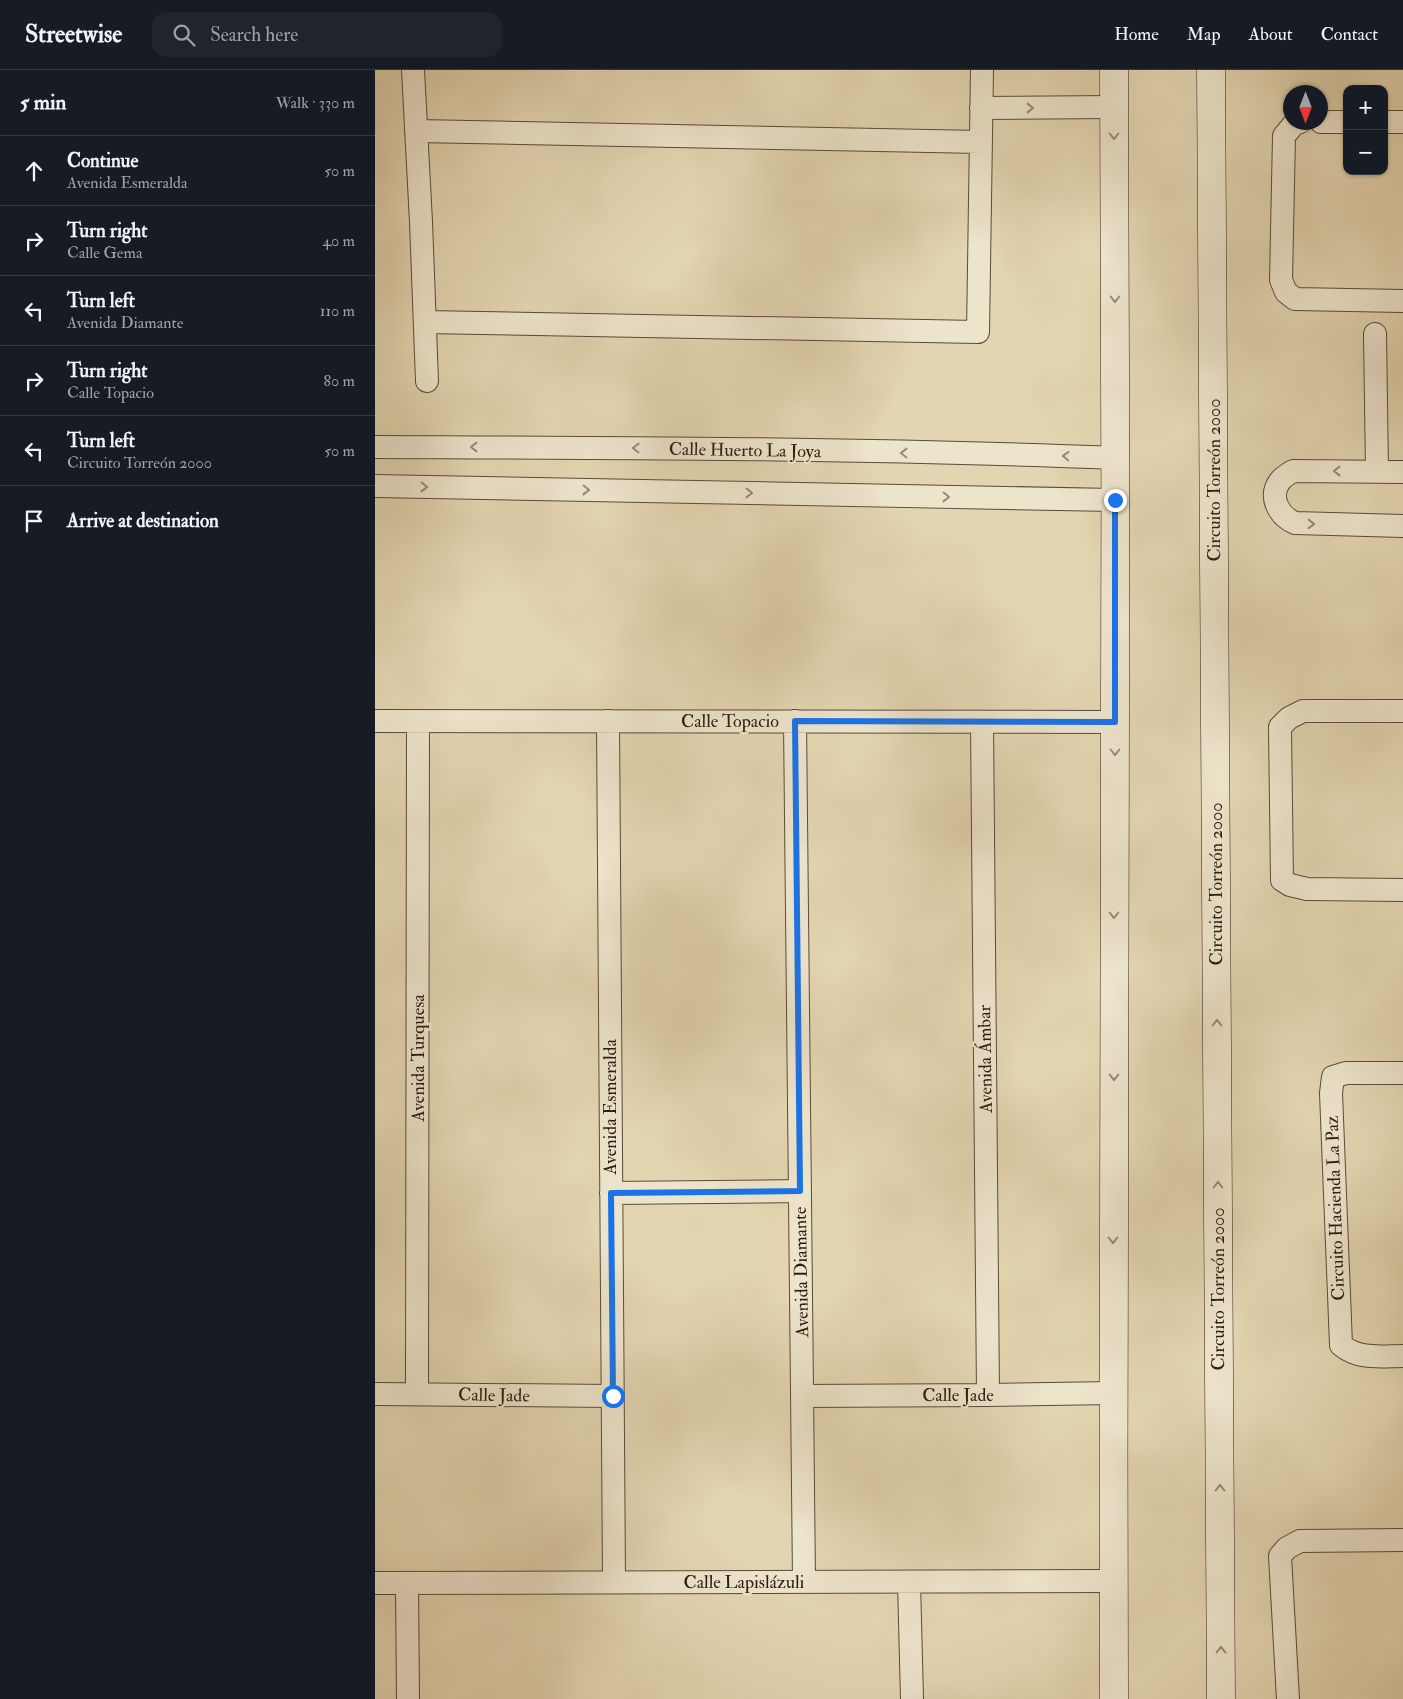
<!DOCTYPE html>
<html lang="en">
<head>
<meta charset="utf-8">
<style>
	body { margin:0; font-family:"IM FELL Double Pica",serif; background:#20242c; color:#f1f3f6 }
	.controls { position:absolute; right:15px; top:15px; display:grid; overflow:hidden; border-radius:10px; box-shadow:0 1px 4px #0004 }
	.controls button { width:45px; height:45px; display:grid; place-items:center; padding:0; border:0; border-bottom:1px solid #363941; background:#171b24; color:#f1f3f6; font:25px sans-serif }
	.compass { position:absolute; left:908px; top:15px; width:45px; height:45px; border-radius:50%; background:#171b24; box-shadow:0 1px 4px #0004; rotate:180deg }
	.stop { position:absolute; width:15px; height:15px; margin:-11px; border:4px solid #1a73e8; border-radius:50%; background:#fff }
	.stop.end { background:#1a73e8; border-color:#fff; box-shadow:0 1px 5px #0008 }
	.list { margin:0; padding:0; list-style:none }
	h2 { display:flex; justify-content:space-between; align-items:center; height:65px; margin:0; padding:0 20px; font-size:21px }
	h2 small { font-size:16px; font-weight:400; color:#9ea1a6 }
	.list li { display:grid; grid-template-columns:32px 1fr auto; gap:15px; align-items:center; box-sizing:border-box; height:70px; padding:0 20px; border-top:1px solid #363941 }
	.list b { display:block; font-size:19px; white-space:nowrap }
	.list p { margin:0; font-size:16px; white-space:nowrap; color:#9ea1a6 }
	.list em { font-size:16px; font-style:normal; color:#9ea1a6 }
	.icon { flex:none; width:28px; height:28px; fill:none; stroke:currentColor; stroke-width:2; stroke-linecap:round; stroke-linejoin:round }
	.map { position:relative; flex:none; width:1028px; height:1629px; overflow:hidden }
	header { display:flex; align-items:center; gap:30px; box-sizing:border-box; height:70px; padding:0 25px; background:#171b24; border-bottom:1px solid #363941 }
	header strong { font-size:24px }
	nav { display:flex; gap:28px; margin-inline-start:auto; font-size:18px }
	.search { width:350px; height:45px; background:#20242c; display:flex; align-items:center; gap:12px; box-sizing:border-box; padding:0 18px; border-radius:15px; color:#9ea1a6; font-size:19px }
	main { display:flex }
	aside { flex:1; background:#171b24 }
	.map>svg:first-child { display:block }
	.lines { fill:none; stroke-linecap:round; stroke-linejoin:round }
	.street-casing { stroke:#594b3a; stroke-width:24 }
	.secondary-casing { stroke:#2b1d12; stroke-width:29 }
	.street { stroke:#ede4cc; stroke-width:22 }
	.secondary { stroke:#ede4cc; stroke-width:28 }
	.oneway { stroke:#968a78 }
	.route { stroke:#1a73e8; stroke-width:6 }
	.labels { text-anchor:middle; stroke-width:4.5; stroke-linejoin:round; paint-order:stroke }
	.street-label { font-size:18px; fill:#2b1d12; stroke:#ede4cc }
</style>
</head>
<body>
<header>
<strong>Streetwise</strong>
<div class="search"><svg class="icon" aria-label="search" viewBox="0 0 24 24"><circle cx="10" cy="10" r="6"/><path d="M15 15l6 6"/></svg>Search here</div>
<nav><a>Home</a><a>Map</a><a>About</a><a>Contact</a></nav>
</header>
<main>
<aside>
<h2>5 min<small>Walk · 330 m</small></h2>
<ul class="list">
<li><svg class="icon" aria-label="ahead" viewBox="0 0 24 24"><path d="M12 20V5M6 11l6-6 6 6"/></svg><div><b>Continue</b><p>Avenida Esmeralda</p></div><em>50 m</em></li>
<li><svg class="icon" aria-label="right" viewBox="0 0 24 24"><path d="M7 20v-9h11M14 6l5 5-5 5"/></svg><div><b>Turn right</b><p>Calle Gema</p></div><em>40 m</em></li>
<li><svg class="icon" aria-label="left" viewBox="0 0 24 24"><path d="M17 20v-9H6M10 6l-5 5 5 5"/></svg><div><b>Turn left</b><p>Avenida Diamante</p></div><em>110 m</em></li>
<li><svg class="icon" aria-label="right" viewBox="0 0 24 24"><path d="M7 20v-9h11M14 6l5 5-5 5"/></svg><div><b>Turn right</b><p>Calle Topacio</p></div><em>80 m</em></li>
<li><svg class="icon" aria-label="left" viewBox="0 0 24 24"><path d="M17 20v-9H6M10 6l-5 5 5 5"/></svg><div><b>Turn left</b><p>Circuito Torreón 2000</p></div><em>50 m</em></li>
<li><svg class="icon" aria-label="arrive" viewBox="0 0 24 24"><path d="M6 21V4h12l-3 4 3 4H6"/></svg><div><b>Arrive at destination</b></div></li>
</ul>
</aside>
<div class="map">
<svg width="1028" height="1629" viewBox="0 0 1028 1629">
	<rect width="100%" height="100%" fill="#e3d5b1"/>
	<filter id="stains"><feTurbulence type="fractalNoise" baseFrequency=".004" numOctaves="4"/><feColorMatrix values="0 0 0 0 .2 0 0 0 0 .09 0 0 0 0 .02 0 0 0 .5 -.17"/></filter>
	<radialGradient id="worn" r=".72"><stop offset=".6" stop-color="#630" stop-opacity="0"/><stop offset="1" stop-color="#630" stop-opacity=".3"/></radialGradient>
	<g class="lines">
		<defs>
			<path id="street" d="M38 0 46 152 52 311
				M606 38 739 37
				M925 52 919 54 909 66 906 210 911 222 920 229 1028 231
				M946 52H972
				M1009 52H1028
				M41 61 606 72
				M50 252 603 262 607 0
				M1000 264 1002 401
				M0 377C246 378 493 378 740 388
				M1028 402 918 401C913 404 908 407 905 411 893 427 904 446 920 453L1028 456
				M0 416 740 430
				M1028 641H928L914 648 905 657 907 810 915 815 932 819 1028 820
				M0 651 740 652
				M233 651 239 1512
				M420 651 429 1512
				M607 652 613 1325
				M1028 1003H971L958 1007 956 1023 966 1275C984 1290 1006 1286 1028 1286
				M236 1123 425 1121
				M0 1324 238 1326
				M42 1324 43 651
				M427 1326 613 1325 738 1323
				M534 1512 537 1629
				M0 1513 739 1511
				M32 1513 33 1629
				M913 1629 905 1486 912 1478 925 1471 1028 1470"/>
			<path id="secondary" d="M739 0C743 543 737 1086 739 1629
				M836 0 846 1629"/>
		</defs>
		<!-- street casing -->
		<use href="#street" class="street-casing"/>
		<!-- secondary casing -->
		<use href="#secondary" class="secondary-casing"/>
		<!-- street -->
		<use href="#street" class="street"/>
		<!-- secondary -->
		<use href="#secondary" class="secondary"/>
	</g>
	<!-- one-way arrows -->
	<defs><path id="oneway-chevron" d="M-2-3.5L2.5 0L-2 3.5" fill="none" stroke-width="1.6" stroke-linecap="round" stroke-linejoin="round" transform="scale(1.25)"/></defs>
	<g class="oneway">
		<use href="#oneway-chevron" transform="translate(655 38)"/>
		<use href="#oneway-chevron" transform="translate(739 66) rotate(90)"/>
		<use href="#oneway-chevron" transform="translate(740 229) rotate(90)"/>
		<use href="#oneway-chevron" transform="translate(99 377) rotate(-180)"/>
		<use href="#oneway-chevron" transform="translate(261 378) rotate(-179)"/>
		<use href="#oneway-chevron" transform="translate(529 383) rotate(-179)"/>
		<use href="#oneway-chevron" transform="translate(691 386) rotate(-178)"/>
		<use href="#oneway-chevron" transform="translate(962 401) rotate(180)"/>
		<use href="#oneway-chevron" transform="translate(49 417) rotate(1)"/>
		<use href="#oneway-chevron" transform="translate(211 420) rotate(1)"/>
		<use href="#oneway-chevron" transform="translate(374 423) rotate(1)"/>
		<use href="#oneway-chevron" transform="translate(571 427) rotate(1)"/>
		<use href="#oneway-chevron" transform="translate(936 454) rotate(2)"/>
		<use href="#oneway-chevron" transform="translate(740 682) rotate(90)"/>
		<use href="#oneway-chevron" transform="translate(739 845) rotate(90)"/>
		<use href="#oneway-chevron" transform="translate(842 953) rotate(-90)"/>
		<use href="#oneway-chevron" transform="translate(739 1007) rotate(90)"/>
		<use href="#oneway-chevron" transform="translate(843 1115) rotate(-90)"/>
		<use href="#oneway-chevron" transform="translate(738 1170) rotate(90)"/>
		<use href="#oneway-chevron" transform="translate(845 1418) rotate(-90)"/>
		<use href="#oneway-chevron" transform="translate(846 1580) rotate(-90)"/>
	</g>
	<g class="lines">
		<!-- route -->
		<path class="route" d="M238 1326 236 1123 425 1121 420 651 740 652V430"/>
	</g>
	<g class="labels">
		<!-- street labels -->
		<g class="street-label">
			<text transform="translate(370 380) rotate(1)" y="6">Calle Huerto La Joya</text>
			<text transform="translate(839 410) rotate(-90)" y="6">Circuito Torreón 2000</text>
			<text x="355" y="657">Calle Topacio</text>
			<text transform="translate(841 814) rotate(-90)" y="6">Circuito Torreón 2000</text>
			<text transform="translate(43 988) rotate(-90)" y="6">Avenida Turquesa</text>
			<text transform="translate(610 989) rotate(-91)" y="6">Avenida Ámbar</text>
			<text transform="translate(235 1037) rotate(-90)" y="6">Avenida Esmeralda</text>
			<text transform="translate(960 1138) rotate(-92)" y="6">Circuito Hacienda La Paz</text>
			<text transform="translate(426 1202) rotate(-91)" y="6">Avenida Diamante</text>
			<text transform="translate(843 1219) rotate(-90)" y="6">Circuito Torreón 2000</text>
			<text transform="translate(119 1325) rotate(1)" y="6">Calle Jade</text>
			<text x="583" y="1331">Calle Jade</text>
			<text x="369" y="1518">Calle Lapislázuli</text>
		</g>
	</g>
	<rect width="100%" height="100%" filter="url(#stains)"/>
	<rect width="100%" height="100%" fill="url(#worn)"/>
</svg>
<div class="controls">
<button>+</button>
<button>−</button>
</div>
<svg class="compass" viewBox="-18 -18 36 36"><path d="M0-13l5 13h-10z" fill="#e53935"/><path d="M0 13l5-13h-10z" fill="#9ea1a6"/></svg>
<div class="stop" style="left:238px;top:1326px"></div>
<div class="stop end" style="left:740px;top:430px"></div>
</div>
</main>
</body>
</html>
